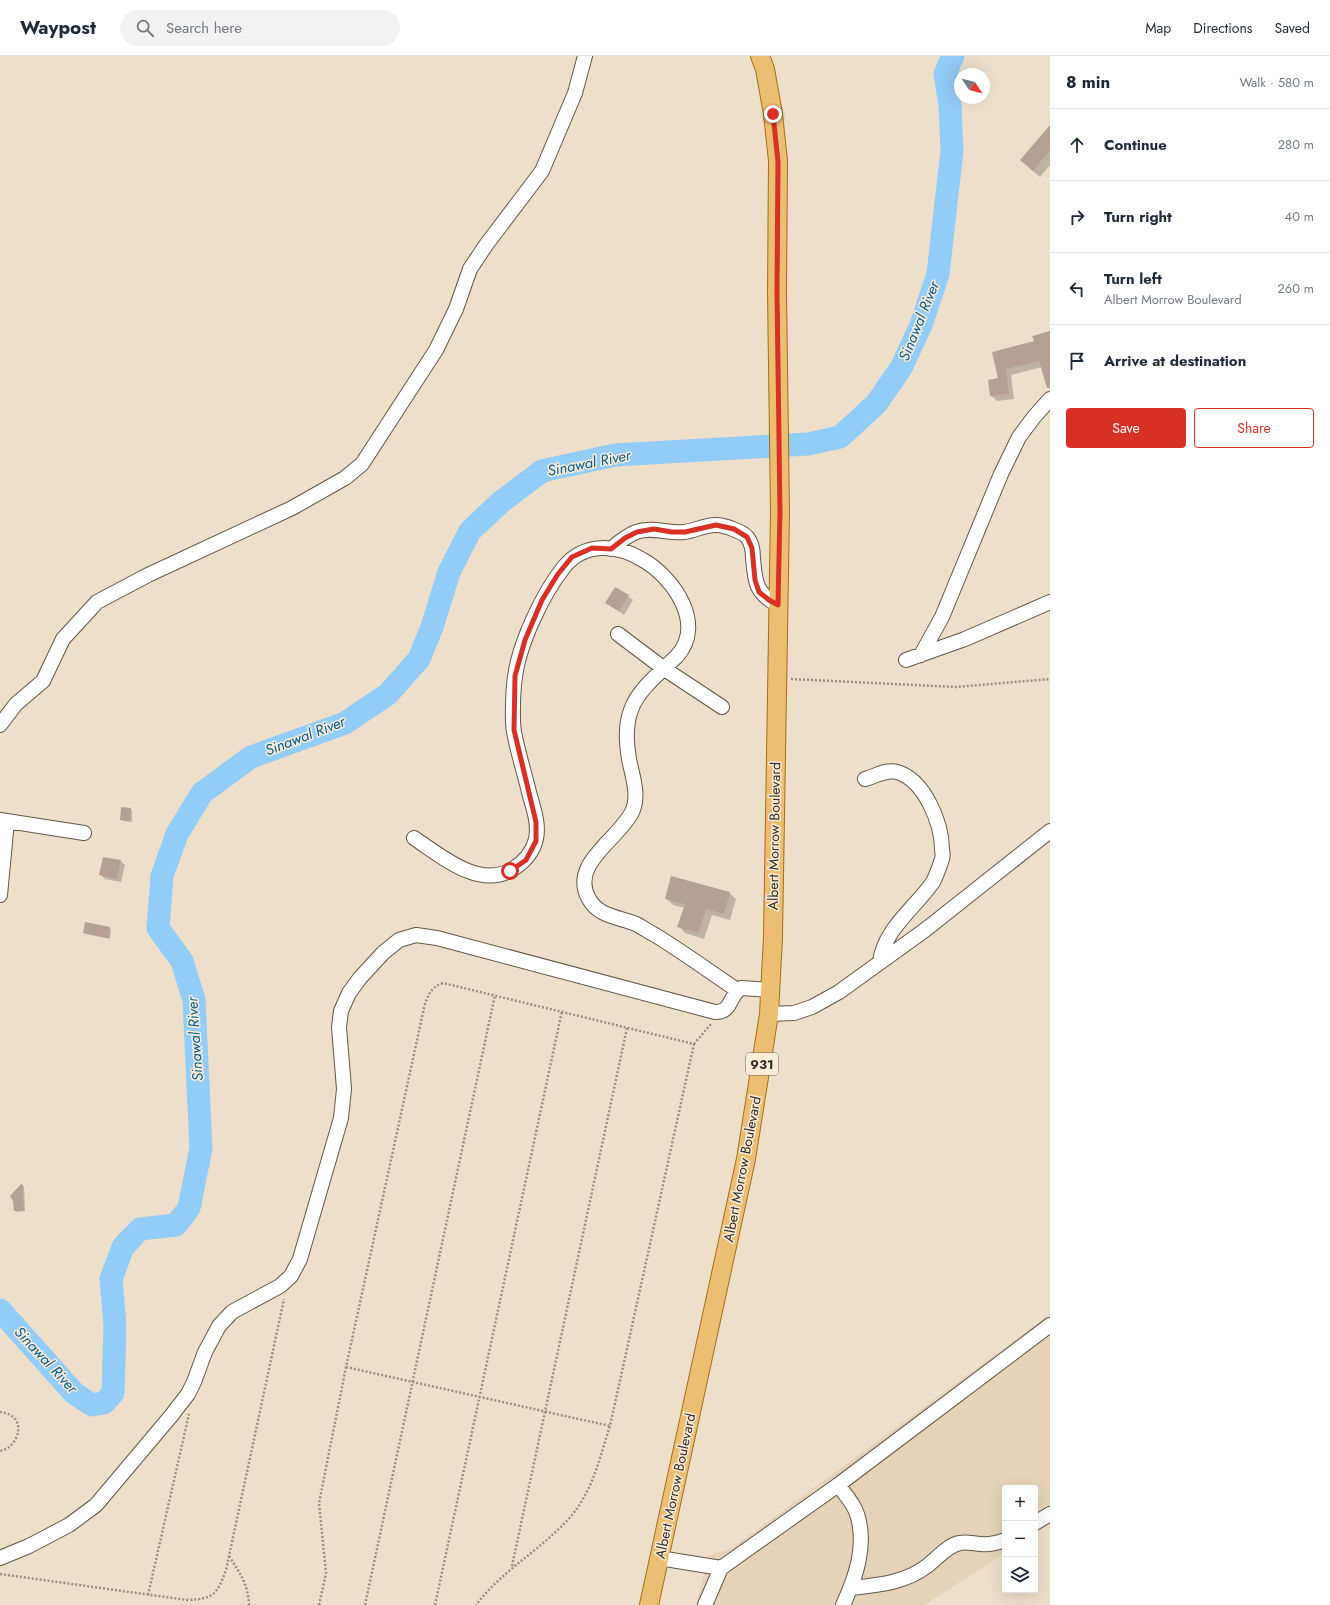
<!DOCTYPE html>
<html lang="en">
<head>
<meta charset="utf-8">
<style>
	body { margin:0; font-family:Jost,sans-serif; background:#f2f2f3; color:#1f2937 }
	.controls { position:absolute; right:12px; bottom:12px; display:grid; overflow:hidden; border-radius:4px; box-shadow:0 4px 16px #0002 }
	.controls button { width:36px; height:36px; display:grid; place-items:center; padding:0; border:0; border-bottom:1px solid #e0e1e3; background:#fff; color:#1f2937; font:20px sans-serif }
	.compass { position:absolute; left:954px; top:12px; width:36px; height:36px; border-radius:50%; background:#fff; box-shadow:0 4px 16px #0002; rotate:125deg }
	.stop { position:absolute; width:12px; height:12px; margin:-9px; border:3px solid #d93025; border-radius:50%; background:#fff }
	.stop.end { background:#d93025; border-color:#fff; box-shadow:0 1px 4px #0008 }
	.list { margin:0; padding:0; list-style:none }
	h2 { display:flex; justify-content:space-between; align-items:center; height:52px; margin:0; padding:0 16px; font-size:17px }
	h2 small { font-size:13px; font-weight:400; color:#747a83 }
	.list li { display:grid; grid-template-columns:26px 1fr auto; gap:12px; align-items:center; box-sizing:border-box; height:72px; padding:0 16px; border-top:1px solid #e0e1e3 }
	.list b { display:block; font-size:15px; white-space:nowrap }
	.list p { margin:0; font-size:13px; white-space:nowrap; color:#747a83 }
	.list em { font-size:13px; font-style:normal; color:#747a83 }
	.actions { display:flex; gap:8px; padding:12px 16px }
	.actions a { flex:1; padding:9px 0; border:1px solid #d93025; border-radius:4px; text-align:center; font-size:14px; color:#d93025 }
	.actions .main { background:#d93025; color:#fff }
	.icon { flex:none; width:22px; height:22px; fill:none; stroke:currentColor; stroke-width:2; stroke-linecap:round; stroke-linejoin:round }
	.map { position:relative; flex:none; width:1050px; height:1549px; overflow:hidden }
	header { display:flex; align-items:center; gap:24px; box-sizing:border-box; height:56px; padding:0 20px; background:#fff; border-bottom:1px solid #e0e1e3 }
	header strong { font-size:19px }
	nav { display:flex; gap:22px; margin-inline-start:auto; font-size:14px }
	.search { width:280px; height:36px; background:#f2f2f3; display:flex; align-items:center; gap:10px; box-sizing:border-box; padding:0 14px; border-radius:22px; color:#747a83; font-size:15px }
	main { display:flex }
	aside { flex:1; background:#fff }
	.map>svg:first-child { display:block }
	.built { fill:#e5d2b8 }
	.shadow { fill:#0003 }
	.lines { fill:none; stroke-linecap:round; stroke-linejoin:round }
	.river { stroke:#92ccf8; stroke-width:23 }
	.building { fill:#b6a093 }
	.minor-casing { stroke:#635746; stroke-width:16 }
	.major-casing { stroke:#a36f19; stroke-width:20 }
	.path { stroke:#998e80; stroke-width:2.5; stroke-dasharray:2 2; stroke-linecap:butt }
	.minor { stroke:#fff; stroke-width:14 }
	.major { stroke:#ecbe71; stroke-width:18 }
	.route { stroke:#d93025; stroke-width:5 }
	.labels { text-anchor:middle; stroke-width:3; stroke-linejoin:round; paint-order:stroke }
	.shield { fill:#fbecd8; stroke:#6f665b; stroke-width:1 }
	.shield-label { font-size:13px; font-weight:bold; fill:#332d25 }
	.street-label { font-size:14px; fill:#332d25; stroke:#fbecd8 }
	.water-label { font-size:15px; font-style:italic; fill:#005d8f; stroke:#fbecd8 }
</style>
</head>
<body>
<header>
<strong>Waypost</strong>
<div class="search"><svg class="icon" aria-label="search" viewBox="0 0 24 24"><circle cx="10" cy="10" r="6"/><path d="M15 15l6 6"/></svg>Search here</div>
<nav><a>Map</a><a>Directions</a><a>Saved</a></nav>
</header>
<main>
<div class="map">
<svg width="1050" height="1549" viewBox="0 0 1050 1549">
	<rect width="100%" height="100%" fill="#eedfcb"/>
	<!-- built -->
	<path class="built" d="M1050 1258V1468L1035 1478V1432H1005V1497L924 1549H696L709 1499 731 1493Z"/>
	<!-- shadow -->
	<path class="shadow" d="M1050 71V109L1040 121 1028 111Z
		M1050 276V321L1042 311 1011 319 1014 343 997 345 991 339 999 323 993 297 1035 286Z
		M628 540 633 544 624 559 606 547Z
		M130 753 132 755V766L123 765 121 763Z
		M120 805 125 809 121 826 105 823 101 819Z
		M729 837 736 843 730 864 712 859 704 883 685 877 679 870 685 852 673 849 666 842Z
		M110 872 111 874 110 883 86 878 84 876Z
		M22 1128 24 1130 25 1155 17 1156 15 1154 14 1144 11 1140Z"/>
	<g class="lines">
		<!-- river -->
		<path class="river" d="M0 1254 74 1337 92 1349 104 1347 113 1337 115 1270 111 1223 123 1191 140 1173 176 1169 189 1152 201 1092 194 944 182 905 158 872 162 820 177 778 202 737 251 701 345 667 388 638 419 603 432 571 449 516 470 475 501 446 542 415 615 399 808 388 840 381 876 348 901 312 921 269 938 218 952 95 950 49 945 18 953 0"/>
	</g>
	<!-- building -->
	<path class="building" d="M1050 69V94L1033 115 1020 104Z
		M1050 275V332H1047L1039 305 1006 313 1009 338 990 340 988 324 998 322 992 296 1034 285 1032 280Z
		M615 531 629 539 619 555 605 547Z
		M121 751 131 752 130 765 120 764Z
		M103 801 121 804 117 823 99 819Z
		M671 820 730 836 724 858 706 853 698 877 677 871 685 848 665 843Z
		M85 866 110 871 108 882 83 877Z
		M22 1127 24 1154 14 1155 13 1145 10 1140Z"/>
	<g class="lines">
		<defs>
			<path id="minor" d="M611 493C619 486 626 480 636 476 652 470 668 478 684 476 695 475 706 468 717 469 724 469 743 476 747 481 752 487 753 495 753 502 755 525 755 537 778 549
				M618 578 663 612 722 651
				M921 599 942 561 1001 418 1019 381 1034 361 1050 343
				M906 604 965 583 1050 546
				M0 669 16 648 43 625 63 583 97 546 148 519 292 452 345 422 362 408 436 294 456 253 470 213 486 189 542 115 575 37 585 0
				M865 723C876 720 886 713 897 716 925 724 942 768 942 794 943 798 943 802 941 806 939 812 936 820 933 826 915 852 884 873 880 906
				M0 764 84 777
				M414 782C441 800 480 834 513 813 524 806 533 796 536 783 539 768 534 754 530 740 525 719 518 697 514 676 512 664 513 633 515 621 519 588 543 537 564 511 584 486 617 488 643 504 673 521 706 568 677 600 662 615 638 633 631 654 625 670 626 686 629 703 632 719 640 740 632 756 618 784 569 808 589 843 599 861 619 861 636 868 642 871 649 876 655 879 683 896 710 916 737 934
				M0 839 7 765
				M769 958 794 957 812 951 839 936 925 874 1050 775
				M838 1429C845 1438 854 1448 857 1458 867 1489 856 1521 843 1549
				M1035 1467 1050 1458
				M0 1502 29 1490 69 1469 96 1449 171 1360 188 1338 194 1326 205 1296 219 1270 232 1256 280 1230 291 1220 300 1203 341 1062 344 1033 339 971 341 955 349 937 360 922 383 897 399 884 416 879 437 882 715 956C732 957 729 939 741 932L771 934
				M659 1502 721 1512
				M851 1532C878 1529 905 1527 927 1510 937 1503 947 1489 960 1487 967 1485 974 1488 981 1488 989 1489 997 1487 1005 1484
				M705 1549 721 1512 838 1429 1050 1269"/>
			<path id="major" d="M649 1549 746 1103 769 958 773 881 780 456 777 236 778 105 773 58 765 13 760 0"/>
		</defs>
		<!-- minor casing -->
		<use href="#minor" class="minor-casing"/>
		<!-- major casing -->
		<use href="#major" class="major-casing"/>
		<!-- path -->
		<path class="path" d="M791 623 956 631 1050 623
			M694 988 711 968
			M346 1311 610 1370
			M0 1356C5 1357 11 1358 15 1363 22 1371 17 1385 9 1391 7 1393 3 1394 0 1395
			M229 1500C240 1517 248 1528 249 1549
			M512 1510 627 972
			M0 1518 187 1544C213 1543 217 1539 226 1514L284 1243
			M148 1539 189 1358
			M319 1549 326 1517 319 1447 346 1311 424 952C427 940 431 931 443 927L694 988 610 1370C600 1400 593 1434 572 1459 543 1493 503 1513 476 1549
			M365 1549 495 939
			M435 1549 562 955"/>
		<!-- minor -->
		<use href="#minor" class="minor"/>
		<!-- major -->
		<use href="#major" class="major"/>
	</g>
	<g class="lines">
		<!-- route -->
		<path class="route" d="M510 815 526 804 536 785V766L514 674 515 620 525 584 542 544 558 518 572 501 592 492 611 493 625 482 637 476 654 473 672 476H685L716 469 734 473 747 481 752 492 755 524 759 536 769 544 778 549 780 456 777 236 778 106 773 58"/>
	</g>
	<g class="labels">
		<!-- shield labels -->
		<rect class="shield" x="746" y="997" width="32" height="22" rx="3"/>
		<g class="shield-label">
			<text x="762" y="1013">931</text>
		</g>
		<!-- street labels -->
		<g class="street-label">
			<text transform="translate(774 780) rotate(-89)" y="5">Albert Morrow Boulevard</text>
			<text transform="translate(742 1113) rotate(-79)" y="5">Albert Morrow Boulevard</text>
			<text transform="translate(675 1430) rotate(-78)" y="5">Albert Morrow Boulevard</text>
		</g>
		<!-- water labels -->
		<g class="water-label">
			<text transform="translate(919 265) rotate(-68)" y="5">Sinawal River</text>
			<text transform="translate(589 407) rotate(-11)" y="5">Sinawal River</text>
			<text transform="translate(305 680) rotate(-21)" y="5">Sinawal River</text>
			<text transform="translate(195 983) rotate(-94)" y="5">Sinawal River</text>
			<text transform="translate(46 1304) rotate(47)" y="5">Sinawal River</text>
		</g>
	</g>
</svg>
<div class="controls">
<button>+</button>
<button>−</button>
<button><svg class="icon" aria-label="layers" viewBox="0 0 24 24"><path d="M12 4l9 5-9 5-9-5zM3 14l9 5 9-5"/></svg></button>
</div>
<svg class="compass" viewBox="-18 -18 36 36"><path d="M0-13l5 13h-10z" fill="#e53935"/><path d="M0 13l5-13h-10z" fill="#747a83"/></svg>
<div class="stop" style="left:510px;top:815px"></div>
<div class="stop end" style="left:773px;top:58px"></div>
</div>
<aside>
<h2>8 min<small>Walk · 580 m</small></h2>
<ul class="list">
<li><svg class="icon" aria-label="ahead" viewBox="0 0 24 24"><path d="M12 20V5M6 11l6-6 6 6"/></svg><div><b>Continue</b></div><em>280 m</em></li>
<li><svg class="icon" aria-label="right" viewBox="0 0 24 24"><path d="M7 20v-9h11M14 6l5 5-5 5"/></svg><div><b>Turn right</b></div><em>40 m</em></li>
<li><svg class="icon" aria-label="left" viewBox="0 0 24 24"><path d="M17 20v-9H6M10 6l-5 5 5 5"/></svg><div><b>Turn left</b><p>Albert Morrow Boulevard</p></div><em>260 m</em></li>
<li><svg class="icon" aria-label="arrive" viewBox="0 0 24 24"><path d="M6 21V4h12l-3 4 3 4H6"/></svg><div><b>Arrive at destination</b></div></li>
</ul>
<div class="actions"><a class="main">Save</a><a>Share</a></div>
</aside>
</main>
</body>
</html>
